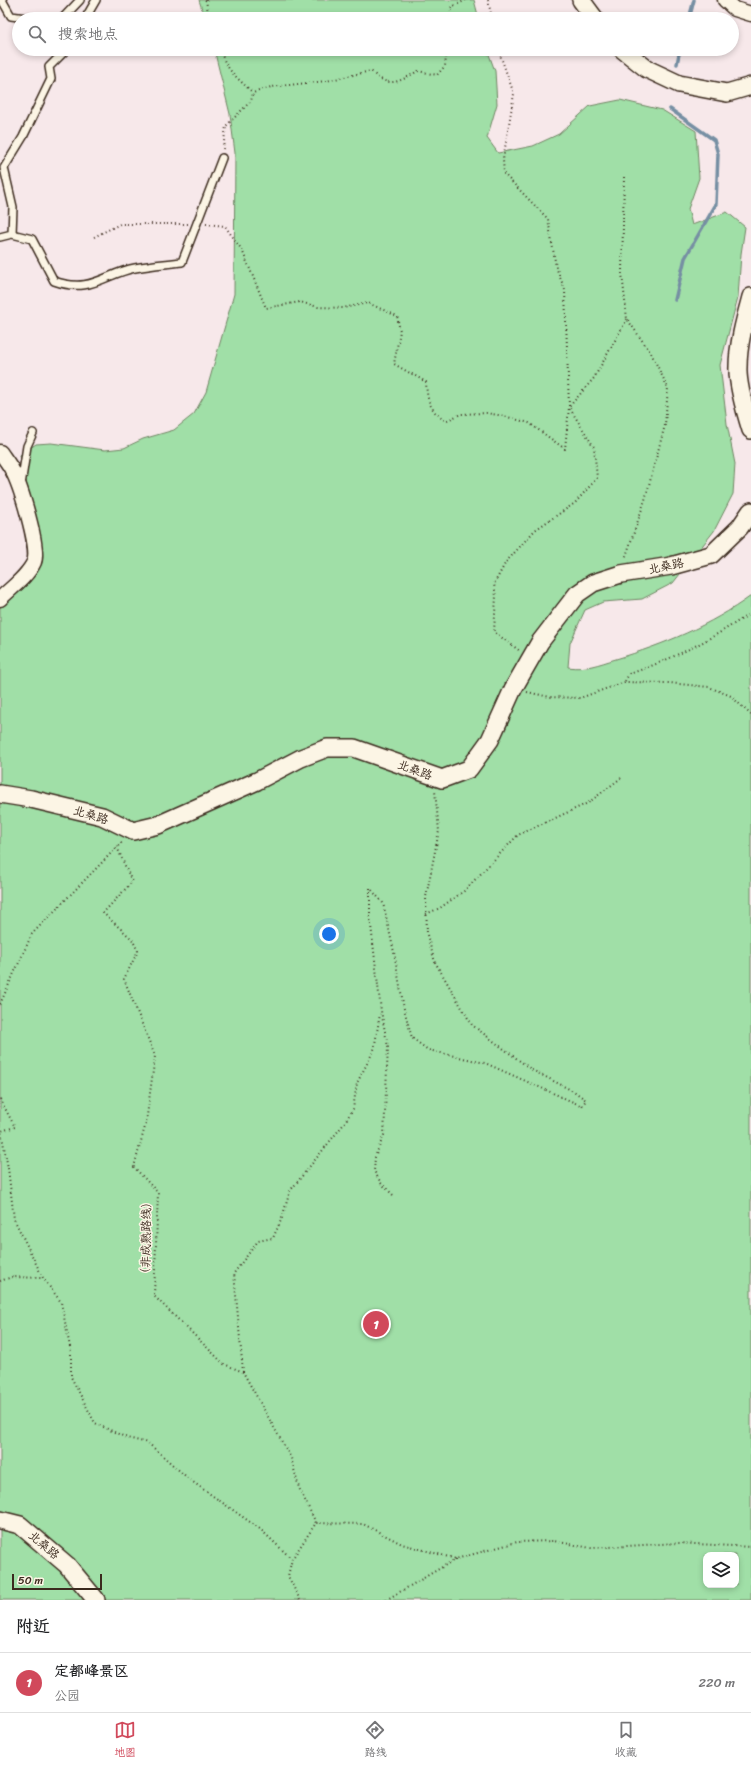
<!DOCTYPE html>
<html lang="zh">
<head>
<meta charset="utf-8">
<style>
	body { margin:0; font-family:Sriracha,"LXGW WenKai TC",sans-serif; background:#f6f6f6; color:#202124 }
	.controls { position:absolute; right:12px; bottom:12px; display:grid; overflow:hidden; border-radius:8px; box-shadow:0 2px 6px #0003 }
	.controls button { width:36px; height:36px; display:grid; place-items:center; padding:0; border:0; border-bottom:1px solid #e0e0e0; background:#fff; color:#202124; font:20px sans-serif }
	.scale { position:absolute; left:12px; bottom:10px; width:90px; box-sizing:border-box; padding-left:4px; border:2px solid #3b2a1e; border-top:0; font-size:11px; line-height:14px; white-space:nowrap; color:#3b2a1e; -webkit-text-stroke:3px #fcf5e5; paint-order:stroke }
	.you { position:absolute; left:329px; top:934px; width:14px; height:14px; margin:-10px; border:3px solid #fff; border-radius:50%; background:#1a73e8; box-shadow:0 0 0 6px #1a73e833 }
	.badge { display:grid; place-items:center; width:26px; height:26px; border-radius:50%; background:#d1495b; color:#fff; font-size:13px; font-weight:700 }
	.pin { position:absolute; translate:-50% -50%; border:2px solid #fff; box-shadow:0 1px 4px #0006 }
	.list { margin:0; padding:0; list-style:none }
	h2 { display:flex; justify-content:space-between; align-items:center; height:52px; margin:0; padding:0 16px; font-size:17px }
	h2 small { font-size:13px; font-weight:400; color:#757577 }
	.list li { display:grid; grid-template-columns:26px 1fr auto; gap:12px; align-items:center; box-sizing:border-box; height:60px; padding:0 16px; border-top:1px solid #e0e0e0 }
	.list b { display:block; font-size:15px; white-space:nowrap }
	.list p { margin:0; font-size:13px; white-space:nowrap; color:#757577 }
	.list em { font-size:13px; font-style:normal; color:#757577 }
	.icon { flex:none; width:22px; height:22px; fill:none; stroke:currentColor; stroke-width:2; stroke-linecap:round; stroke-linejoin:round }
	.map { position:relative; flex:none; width:751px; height:1600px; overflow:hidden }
	.search { position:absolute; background:#fff; box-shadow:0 2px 6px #0003; left:12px; right:12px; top:12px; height:44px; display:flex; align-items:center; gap:10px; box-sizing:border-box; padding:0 14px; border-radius:22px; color:#757577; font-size:15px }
	.sheet { height:112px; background:#fff }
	nav { display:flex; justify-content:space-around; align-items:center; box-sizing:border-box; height:56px; border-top:1px solid #e0e0e0; background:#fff; font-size:11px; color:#757577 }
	nav a { display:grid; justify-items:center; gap:2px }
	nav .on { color:#d1495b }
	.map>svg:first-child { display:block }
	.green { fill:#a0dfa7; stroke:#6e8462; fill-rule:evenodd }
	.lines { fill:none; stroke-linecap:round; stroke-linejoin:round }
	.stream { stroke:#768fa3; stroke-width:3.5 }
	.service-casing { stroke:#3b2a1e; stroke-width:10 }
	.minor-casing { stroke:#3b2a1e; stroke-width:17 }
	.tertiary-casing { stroke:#3b2a1e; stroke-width:20 }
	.path { stroke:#3b2a1e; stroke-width:2; stroke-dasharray:1 3; stroke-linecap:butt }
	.service { stroke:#fcf5e5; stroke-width:7 }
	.minor { stroke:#fcf5e5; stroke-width:14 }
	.tertiary { stroke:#fcf5e5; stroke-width:17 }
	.labels { text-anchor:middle; stroke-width:3; stroke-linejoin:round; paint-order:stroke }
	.street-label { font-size:12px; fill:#3b2a1e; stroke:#fcf5e5 }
</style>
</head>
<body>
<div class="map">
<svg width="751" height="1600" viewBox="0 0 751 1600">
	<rect width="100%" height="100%" fill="#f7e8ea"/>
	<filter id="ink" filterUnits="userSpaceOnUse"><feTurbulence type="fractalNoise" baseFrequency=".025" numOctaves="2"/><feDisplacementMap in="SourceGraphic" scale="8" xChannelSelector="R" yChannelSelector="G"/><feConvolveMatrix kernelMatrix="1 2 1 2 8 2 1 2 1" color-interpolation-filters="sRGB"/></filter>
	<g filter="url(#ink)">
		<!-- green -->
		<path class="green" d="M199 0H474L479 19H205Z
			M214 49H487L495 71 497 104 487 138 498 153 533 146 559 134 590 106 620 100 662 110 696 131 699 178 688 209 692 225 727 212 745 227 741 254 738 297 720 365 727 424 735 464 733 494 714 531 673 583 642 599 603 602 585 610 570 643 568 667C585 670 599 664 616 659 663 645 711 625 751 596V1600H0V599L22 576 29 553 20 455 36 444 51 443 105 450 124 448 143 439 174 430 194 414 206 392 234 294 235 153 230 114ZM706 1555H736V1585H706Z"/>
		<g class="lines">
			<!-- stream -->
			<path class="stream" d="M689 19 694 0
				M677 64 680 49
				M670 109 714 140 718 154 716 204 685 258 675 300"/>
			<defs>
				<path id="service" d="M2 0 11 16 33 19
					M62 19 80 0
					M85 19 96 0
					M12 234 13 207 4 168 23 137 51 79 49 67 67 49
					M0 237 12 234 32 239 54 281C91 294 104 274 135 268 150 265 166 264 182 262L222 158
					M21 485 27 446 33 433"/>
				<path id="minor" d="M725 0 735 9 751 14
					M0 452C4 458 9 464 12 470 20 484 40 548 34 562 27 577 11 588 0 599"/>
				<path id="tertiary" d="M581 0 595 19
					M622 49 647 69 679 84 727 93 751 86
					M751 297C745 319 738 344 738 367 737 384 746 414 751 430
					M0 794 31 799 102 816 133 831 158 825 257 781 301 758 327 748H354L442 779 469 769 490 740 513 689 540 642 577 594 593 583 621 574 671 566 711 555 740 527 751 511
					M0 1520 20 1525 67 1565 96 1600"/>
			</defs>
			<!-- service casing -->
			<use href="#service" class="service-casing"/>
			<!-- minor casing -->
			<use href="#minor" class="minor-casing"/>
			<!-- tertiary casing -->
			<use href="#tertiary" class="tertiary-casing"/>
			<!-- path -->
			<path class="path" d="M206 0 209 19
				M488 0 492 19
				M452 19 450 8 466 0
				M220 49C226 71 238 78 253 93
				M498 49 514 94 503 160 504 174 548 219 556 267 565 290 569 407 594 447 597 478 575 503 535 530 506 562 494 584 496 596 494 632 520 651
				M223 149 226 126 251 101 253 93 271 87 326 81 371 71C388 89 399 82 418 71L437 75 445 66 447 49
				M624 177 622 273 627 319 651 353 668 388 665 425 645 500 625 559
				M206 224 225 226 242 250 266 308 300 302 318 307 343 308 368 303 397 316 400 331 394 364 426 382C427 401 430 410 445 421L461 414 486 413 504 416 529 423 565 449 569 407 594 378 627 319
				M94 237 120 224H188
				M625 681 629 674C673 659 712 639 751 613
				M527 692 550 697 580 698 625 682 669 683 709 687 731 696 751 715
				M117 847 132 882 103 913 132 939 138 951 124 979 155 1056 146 1123 134 1167 158 1193 154 1296 224 1364 243 1372 291 1458 299 1488 316 1523
				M426 914 440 908 464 891 518 835 588 803 621 778
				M0 1004 32 934 123 841
				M0 1099 15 1127 1 1131 8 1168 14 1219 43 1278 61 1302 71 1352V1377L95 1423 127 1438 148 1443 190 1480 260 1529 292 1559
				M393 1195 381 1183 374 1171 375 1157 384 1135 388 1047 381 1011 370 917V888L383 903 394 952 404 1009 412 1038 428 1050 485 1063 582 1106 586 1100 575 1092 532 1070 472 1025 435 962 427 935 426 897 439 831 435 791
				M0 1281 12 1277 43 1278
				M243 1372 234 1273 258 1241 273 1238 282 1218 290 1191 343 1125 353 1109 357 1083 374 1050 380 1014
				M300 1600 288 1576 292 1559 316 1523 363 1524 402 1544 456 1559 517 1542 554 1541 591 1548 678 1543 751 1547
				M386 1600 456 1559"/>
			<!-- service -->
			<use href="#service" class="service"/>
			<!-- minor -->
			<use href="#minor" class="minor"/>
			<!-- tertiary -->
			<use href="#tertiary" class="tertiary"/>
		</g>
	</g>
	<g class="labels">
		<!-- street labels -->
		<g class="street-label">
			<text transform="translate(666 566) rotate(-12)" y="4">北桑路</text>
			<text transform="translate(415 770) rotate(20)" y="4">北桑路</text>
			<text transform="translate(91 815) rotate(17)" y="4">北桑路</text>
			<text transform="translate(146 1238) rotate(-89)" y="4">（非成熟路线）</text>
			<text transform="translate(44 1545) rotate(40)" y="4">北桑路</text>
		</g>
	</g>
</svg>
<div class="controls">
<button><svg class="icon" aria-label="layers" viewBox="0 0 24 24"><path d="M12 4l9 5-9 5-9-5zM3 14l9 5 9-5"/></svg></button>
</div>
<div class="scale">50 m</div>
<div class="you"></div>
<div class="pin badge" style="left:376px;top:1324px">1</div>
<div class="search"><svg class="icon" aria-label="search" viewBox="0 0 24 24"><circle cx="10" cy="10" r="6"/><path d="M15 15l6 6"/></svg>搜索地点</div>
</div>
<section class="sheet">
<h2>附近<small></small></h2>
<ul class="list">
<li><span class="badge">1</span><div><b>定都峰景区</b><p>公园</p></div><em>220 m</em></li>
</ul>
</section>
<nav>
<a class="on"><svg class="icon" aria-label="map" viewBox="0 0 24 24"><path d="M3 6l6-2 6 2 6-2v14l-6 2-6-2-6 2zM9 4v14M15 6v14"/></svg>地图</a>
<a><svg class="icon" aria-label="directions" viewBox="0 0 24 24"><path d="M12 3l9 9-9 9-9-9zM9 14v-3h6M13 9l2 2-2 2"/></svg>路线</a>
<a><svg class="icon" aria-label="saved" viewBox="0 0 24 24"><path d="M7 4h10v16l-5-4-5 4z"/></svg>收藏</a>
</nav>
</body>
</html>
